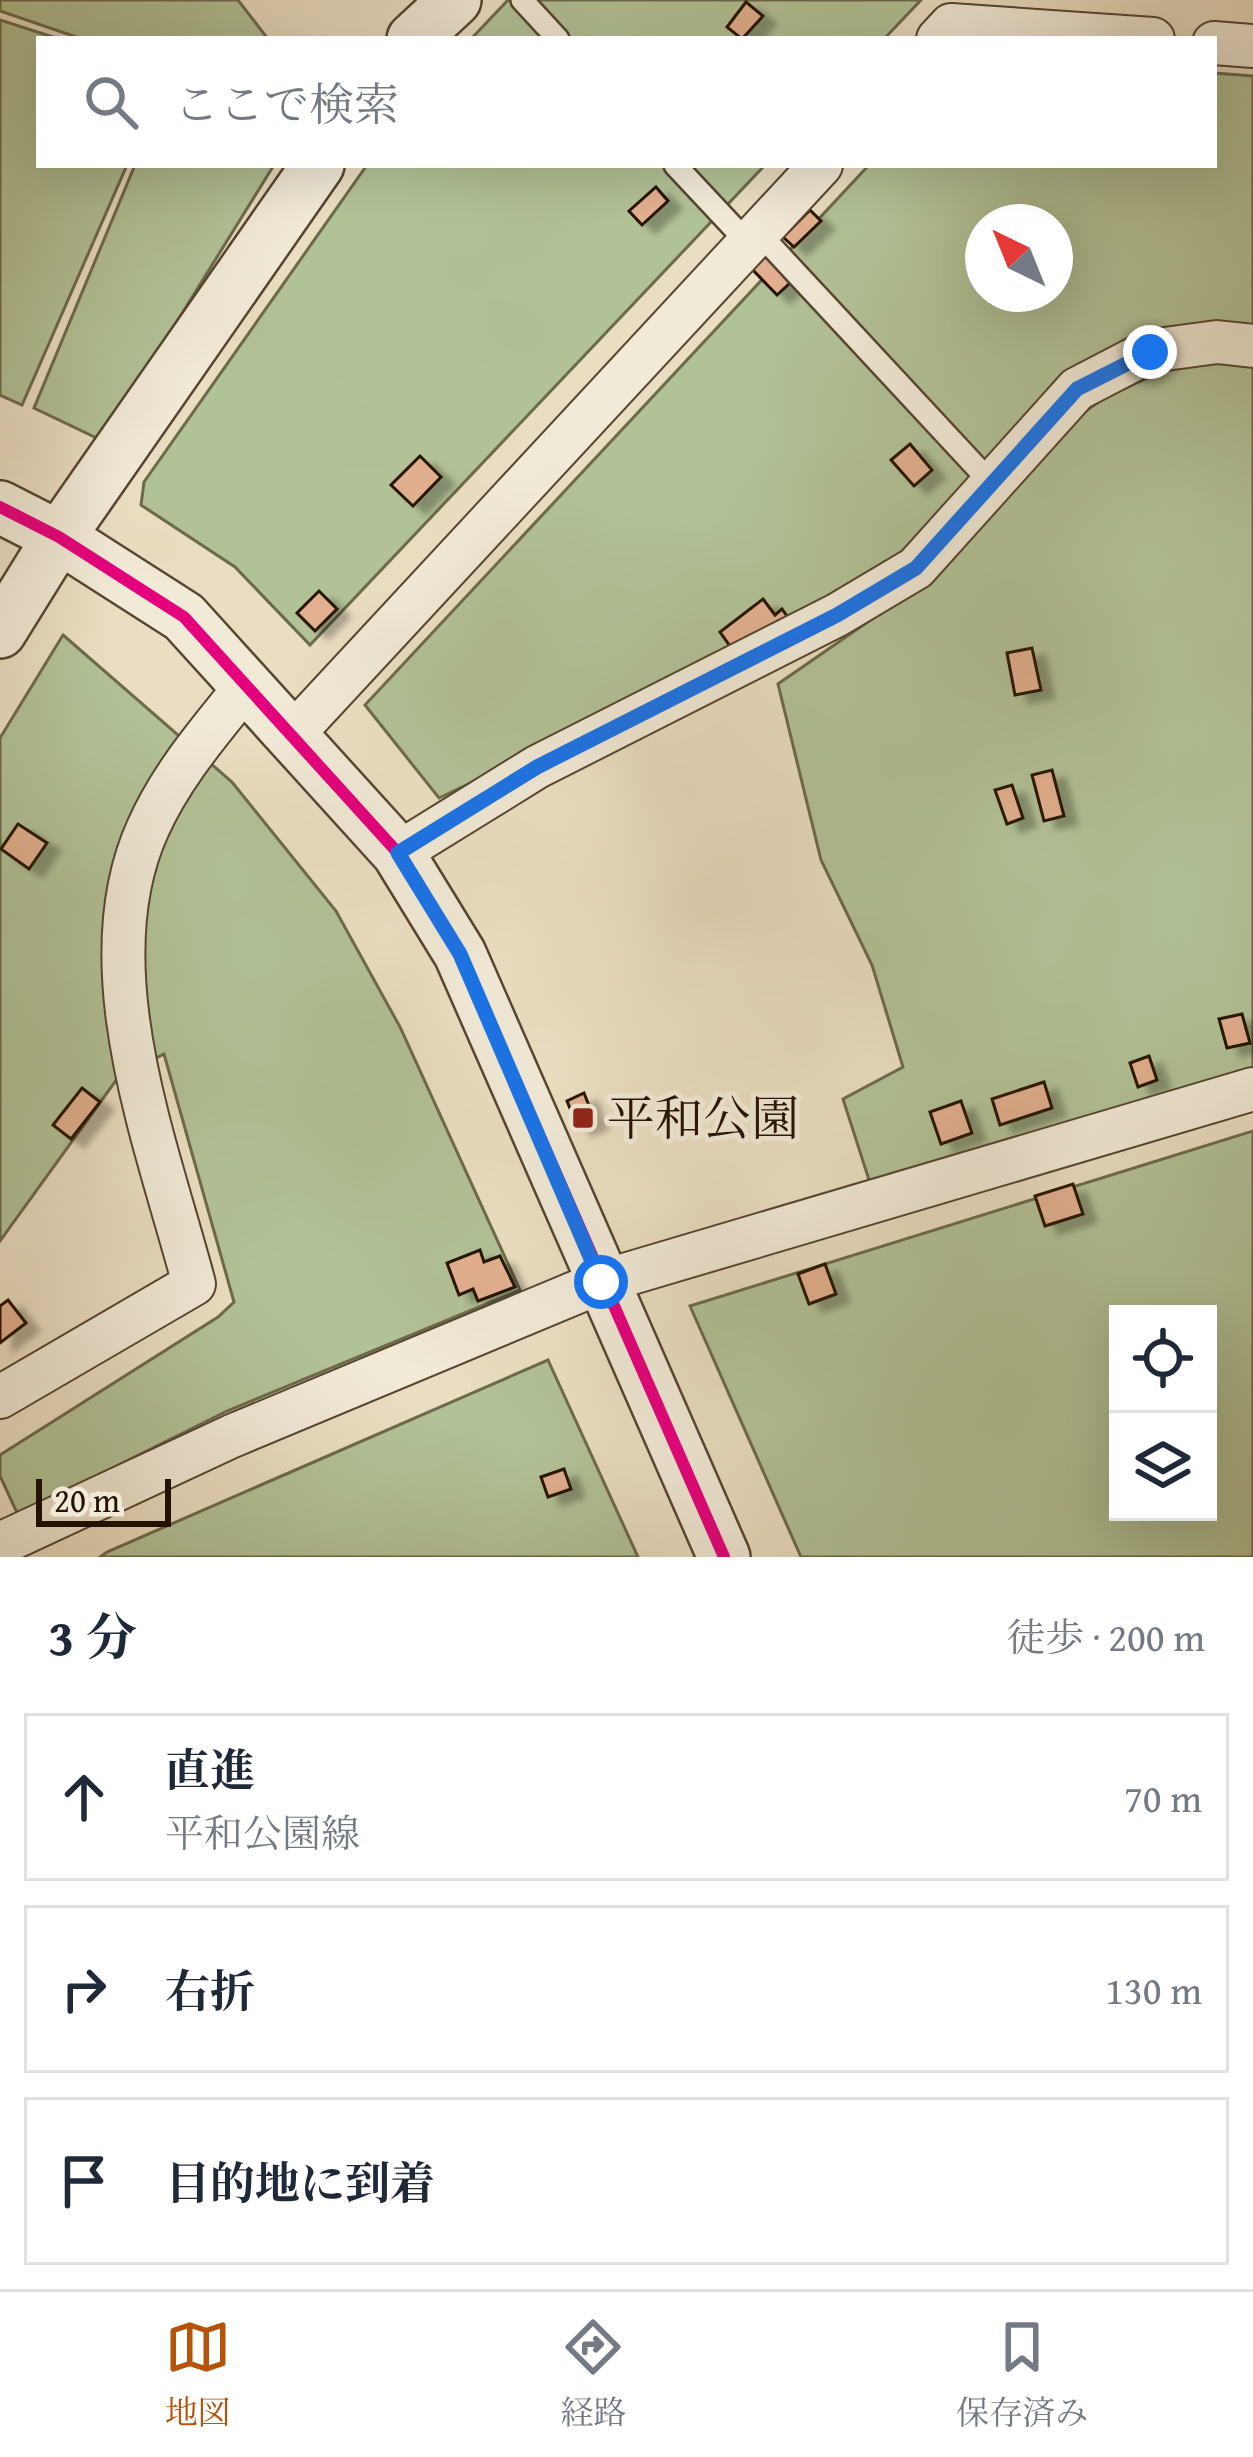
<!DOCTYPE html>
<html lang="ja">
<head>
<meta charset="utf-8">
<style>
	body { margin:0; font-family:"Gentium Book Plus","Noto Serif JP",serif; background:#f6f6f7; color:#1f2937 }
	.controls { position:absolute; right:36px; bottom:36px; display:grid; overflow:hidden; border-radius:0px; box-shadow:0 12px 48px #0002 }
	.controls button { width:108px; height:108px; display:grid; place-items:center; padding:0; border:0; border-bottom:3px solid #e0e1e3; background:#fff; color:#1f2937; font:60px sans-serif }
	.compass { position:absolute; left:965px; top:204px; width:108px; height:108px; border-radius:50%; background:#fff; box-shadow:0 12px 48px #0002; rotate:317deg }
	.scale { position:absolute; left:36px; bottom:30px; width:135px; box-sizing:border-box; padding-left:12px; border:6px solid #251200; border-top:0; font-size:33px; line-height:42px; white-space:nowrap; color:#251200; -webkit-text-stroke:9px #f1ead7; paint-order:stroke }
	.stop { position:absolute; width:36px; height:36px; margin:-27px; border:9px solid #1a73e8; border-radius:50%; background:#fff }
	.stop.end { background:#1a73e8; border-color:#fff; box-shadow:0 3px 12px #0008 }
	.list { margin:0; padding:0; list-style:none }
	h2 { display:flex; justify-content:space-between; align-items:center; height:156px; margin:0; padding:0 48px; font-size:51px }
	h2 small { font-size:39px; font-weight:400; color:#747a83 }
	.list li { display:grid; grid-template-columns:78px 1fr auto; gap:36px; align-items:center; box-sizing:border-box; height:168px; margin:0 24px 24px; padding:0 24px; border:3px solid #e0e1e3; border-radius:0px }
	.list b { display:block; font-size:45px; white-space:nowrap }
	.list p { margin:0; font-size:39px; white-space:nowrap; color:#747a83 }
	.list em { font-size:39px; font-style:normal; color:#747a83 }
	.icon { flex:none; width:66px; height:66px; fill:none; stroke:currentColor; stroke-width:2; stroke-linecap:round; stroke-linejoin:round }
	.map { position:relative; flex:none; width:1253px; height:1557px; overflow:hidden }
	.search { position:absolute; background:#fff; box-shadow:0 12px 48px #0002; left:36px; right:36px; top:36px; height:132px; display:flex; align-items:center; gap:30px; box-sizing:border-box; padding:0 42px; border-radius:0px; color:#747a83; font-size:45px }
	.sheet { height:732px; background:#fff }
	nav { display:flex; justify-content:space-around; align-items:center; box-sizing:border-box; height:168px; border-top:3px solid #e0e1e3; background:#fff; font-size:33px; color:#747a83 }
	nav a { display:grid; justify-items:center; gap:6px }
	nav .on { color:#b45309 }
	.map>svg:first-child { display:block }
	.green { fill:#b2c297; stroke:#6c6a4c; stroke-width:3; fill-rule:evenodd }
	.building { fill:#e2b090; stroke:#251200; stroke-width:3; filter:url(#shadow) }
	.lines { fill:none; stroke-linecap:round; stroke-linejoin:round }
	.service-casing { stroke:#564530; stroke-width:26 }
	.minor-casing { stroke:#564530; stroke-width:46 }
	.tertiary-casing { stroke:#564530; stroke-width:56 }
	.service { stroke:#f1ead7; stroke-width:21 }
	.minor { stroke:#f1ead7; stroke-width:42 }
	.tertiary { stroke:#f1ead7; stroke-width:51 }
	.bus-1-casing { stroke:#f1ead7; stroke-width:21 }
	.bus-1 { stroke:#e5007d; stroke-width:12 }
	.route { stroke:#1a73e8; stroke-width:15 }
	.poi-dot { fill:#8f2418; stroke:#f1ead7; stroke-width:4.5 }
	.labels { text-anchor:middle; stroke-width:10; stroke-linejoin:round; paint-order:stroke }
	.poi-label { font-size:48px; fill:#251200; stroke:#f1ead7; text-anchor:start }
</style>
</head>
<body>
<div class="map">
<svg width="1253" height="1557" viewBox="0 0 1253 1557">
	<defs>
		<filter id="shadow"><feDropShadow dx="13" dy="8" stdDeviation="3" flood-color="#0004"/></filter>
	</defs>
	<rect width="100%" height="100%" fill="#eadec2"/>
	<filter id="stains"><feTurbulence type="fractalNoise" baseFrequency=".00167" numOctaves="4"/><feColorMatrix values="0 0 0 0 .2 0 0 0 0 .09 0 0 0 0 .02 0 0 0 .5 -.17"/></filter>
	<radialGradient id="worn" r=".72"><stop offset=".6" stop-color="#630" stop-opacity="0"/><stop offset="1" stop-color="#630" stop-opacity=".3"/></radialGradient>
	<!-- green -->
	<path class="green" d="M0 0H238L268 39H82L0 11Z
		M508 0H921L884 39H471Z
		M0 20 59 39H39V165H127L22 405 0 395Z
		M1214 73 1253 76V331L1177 329 858 598 439 798 365 705 869 165H1214ZM983 222H1055V294H983Z
		M135 165H274L103 441 34 408Z
		M367 165H765L310 645 235 567 141 505 144 482Z
		M1226 360 1253 364V1069L870 1183 843 1099 903 1067 872 965 821 860 778 684 895 603 1055 433 1104 398 1163 371Z
		M63 635 232 782 336 911 400 1027 520 1290 227 1411 18 1515 0 1476V1455L218 1317 234 1302 164 1054 117 1079 0 1241V738Z
		M1253 1131V1557H801L690 1306ZM1118 1314H1208V1512H1118Z
		M548 1360 638 1557H100L107 1552Z"/>
	<!-- building -->
	<path class="building" d="M746 2 763 16 742 39 727 27Z
		M656 187 668 201 642 225 629 211Z
		M810 210 821 221 794 247 783 237Z
		M766 256 790 283 777 295 752 269Z
		M910 444 932 470 914 486 891 460Z
		M420 456 441 477 413 506 391 485Z
		M319 591 337 609 315 631 297 613Z
		M763 599 775 615 782 609 791 622 735 653 720 632Z
		M1032 648 1041 690 1015 695 1007 653Z
		M1052 770 1064 816 1044 821 1032 775Z
		M1012 785 1023 818 1007 824 995 790Z
		M18 824 47 843 29 869 1 849Z
		M1242 1014 1250 1043 1227 1048 1219 1019Z
		M1149 1056 1157 1080 1138 1087 1130 1063Z
		M1044 1082 1052 1108 1000 1125 992 1099Z
		M82 1088 100 1102 71 1139 53 1125Z
		M584 1093 595 1121 578 1128 567 1101Z
		M961 1101 972 1133 941 1144 930 1112Z
		M1073 1184 1083 1214 1045 1226 1035 1196Z
		M480 1250 484 1262 500 1256 515 1287 478 1301 473 1289 459 1295 447 1263Z
		M825 1264 836 1294 809 1304 798 1274Z
		M8 1300 26 1323 0 1343V1306Z
		M564 1469 571 1489 548 1497 541 1477Z"/>
	<g class="lines">
		<defs>
			<path id="service" d="M522 0 558 39
				M675 165 748 243
				M758 232 993 485"/>
			<path id="minor" d="M938 39 951 25 1153 39
				M1214 43 1253 46
				M293 734 821 165
				M398 853 537 767 837 615 916 568 1077 389 1150 351 1217 342 1253 346
				M0 1397 194 1284C158 1147 85 966 148 828 172 774 211 730 247 685
				M0 1544 232 1436 601 1282 1253 1089"/>
			<path id="tertiary" d="M413 39 455 0
				M0 507 59 537 184 617 398 853 460 954 724 1557
				M0 632 59 537 318 165"/>
		</defs>
		<!-- service casing -->
		<use href="#service" class="service-casing"/>
		<!-- minor casing -->
		<use href="#minor" class="minor-casing"/>
		<!-- tertiary casing -->
		<use href="#tertiary" class="tertiary-casing"/>
		<!-- service -->
		<use href="#service" class="service"/>
		<!-- minor -->
		<use href="#minor" class="minor"/>
		<!-- tertiary -->
		<use href="#tertiary" class="tertiary"/>
		<defs>
			<path id="bus-1" d="M0 507 59 537 184 617 398 853 460 954 724 1557"/>
		</defs>
		<!-- bus-1 casing -->
		<use href="#bus-1" class="bus-1-casing"/>
		<!-- bus-1 -->
		<use href="#bus-1" class="bus-1"/>
	</g>
	<g class="lines">
		<!-- route -->
		<path class="route" d="M601 1282 460 954 398 853 537 767 837 615 916 568 1077 389 1150 352"/>
	</g>
	<!-- markers -->
	<rect class="poi-dot" x="571" y="1106" width="24" height="24" rx="6"/>
	<g class="labels">
		<!-- poi labels -->
		<g class="poi-label">
			<text x="607" y="1135">平和公園</text>
		</g>
	</g>
	<rect width="100%" height="100%" filter="url(#stains)"/>
	<rect width="100%" height="100%" fill="url(#worn)"/>
</svg>
<div class="controls">
<button><svg class="icon" aria-label="locate" viewBox="0 0 24 24"><circle cx="12" cy="12" r="6"/><path d="M12 2v4M12 18v4M2 12h4M18 12h4"/></svg></button>
<button><svg class="icon" aria-label="layers" viewBox="0 0 24 24"><path d="M12 4l9 5-9 5-9-5zM3 14l9 5 9-5"/></svg></button>
</div>
<svg class="compass" viewBox="-18 -18 36 36"><path d="M0-13l5 13h-10z" fill="#e53935"/><path d="M0 13l5-13h-10z" fill="#747a83"/></svg>
<div class="scale">20 m</div>
<div class="stop" style="left:601px;top:1282px"></div>
<div class="stop end" style="left:1150px;top:352px"></div>
<div class="search"><svg class="icon" aria-label="search" viewBox="0 0 24 24"><circle cx="10" cy="10" r="6"/><path d="M15 15l6 6"/></svg>ここで検索</div>
</div>
<section class="sheet">
<h2>3 分<small>徒歩 · 200 m</small></h2>
<ul class="list">
<li><svg class="icon" aria-label="ahead" viewBox="0 0 24 24"><path d="M12 20V5M6 11l6-6 6 6"/></svg><div><b>直進</b><p>平和公園線</p></div><em>70 m</em></li>
<li><svg class="icon" aria-label="right" viewBox="0 0 24 24"><path d="M7 20v-9h11M14 6l5 5-5 5"/></svg><div><b>右折</b></div><em>130 m</em></li>
<li><svg class="icon" aria-label="arrive" viewBox="0 0 24 24"><path d="M6 21V4h12l-3 4 3 4H6"/></svg><div><b>目的地に到着</b></div></li>
</ul>
</section>
<nav>
<a class="on"><svg class="icon" aria-label="map" viewBox="0 0 24 24"><path d="M3 6l6-2 6 2 6-2v14l-6 2-6-2-6 2zM9 4v14M15 6v14"/></svg>地図</a>
<a><svg class="icon" aria-label="directions" viewBox="0 0 24 24"><path d="M12 3l9 9-9 9-9-9zM9 14v-3h6M13 9l2 2-2 2"/></svg>経路</a>
<a><svg class="icon" aria-label="saved" viewBox="0 0 24 24"><path d="M7 4h10v16l-5-4-5 4z"/></svg>保存済み</a>
</nav>
</body>
</html>
